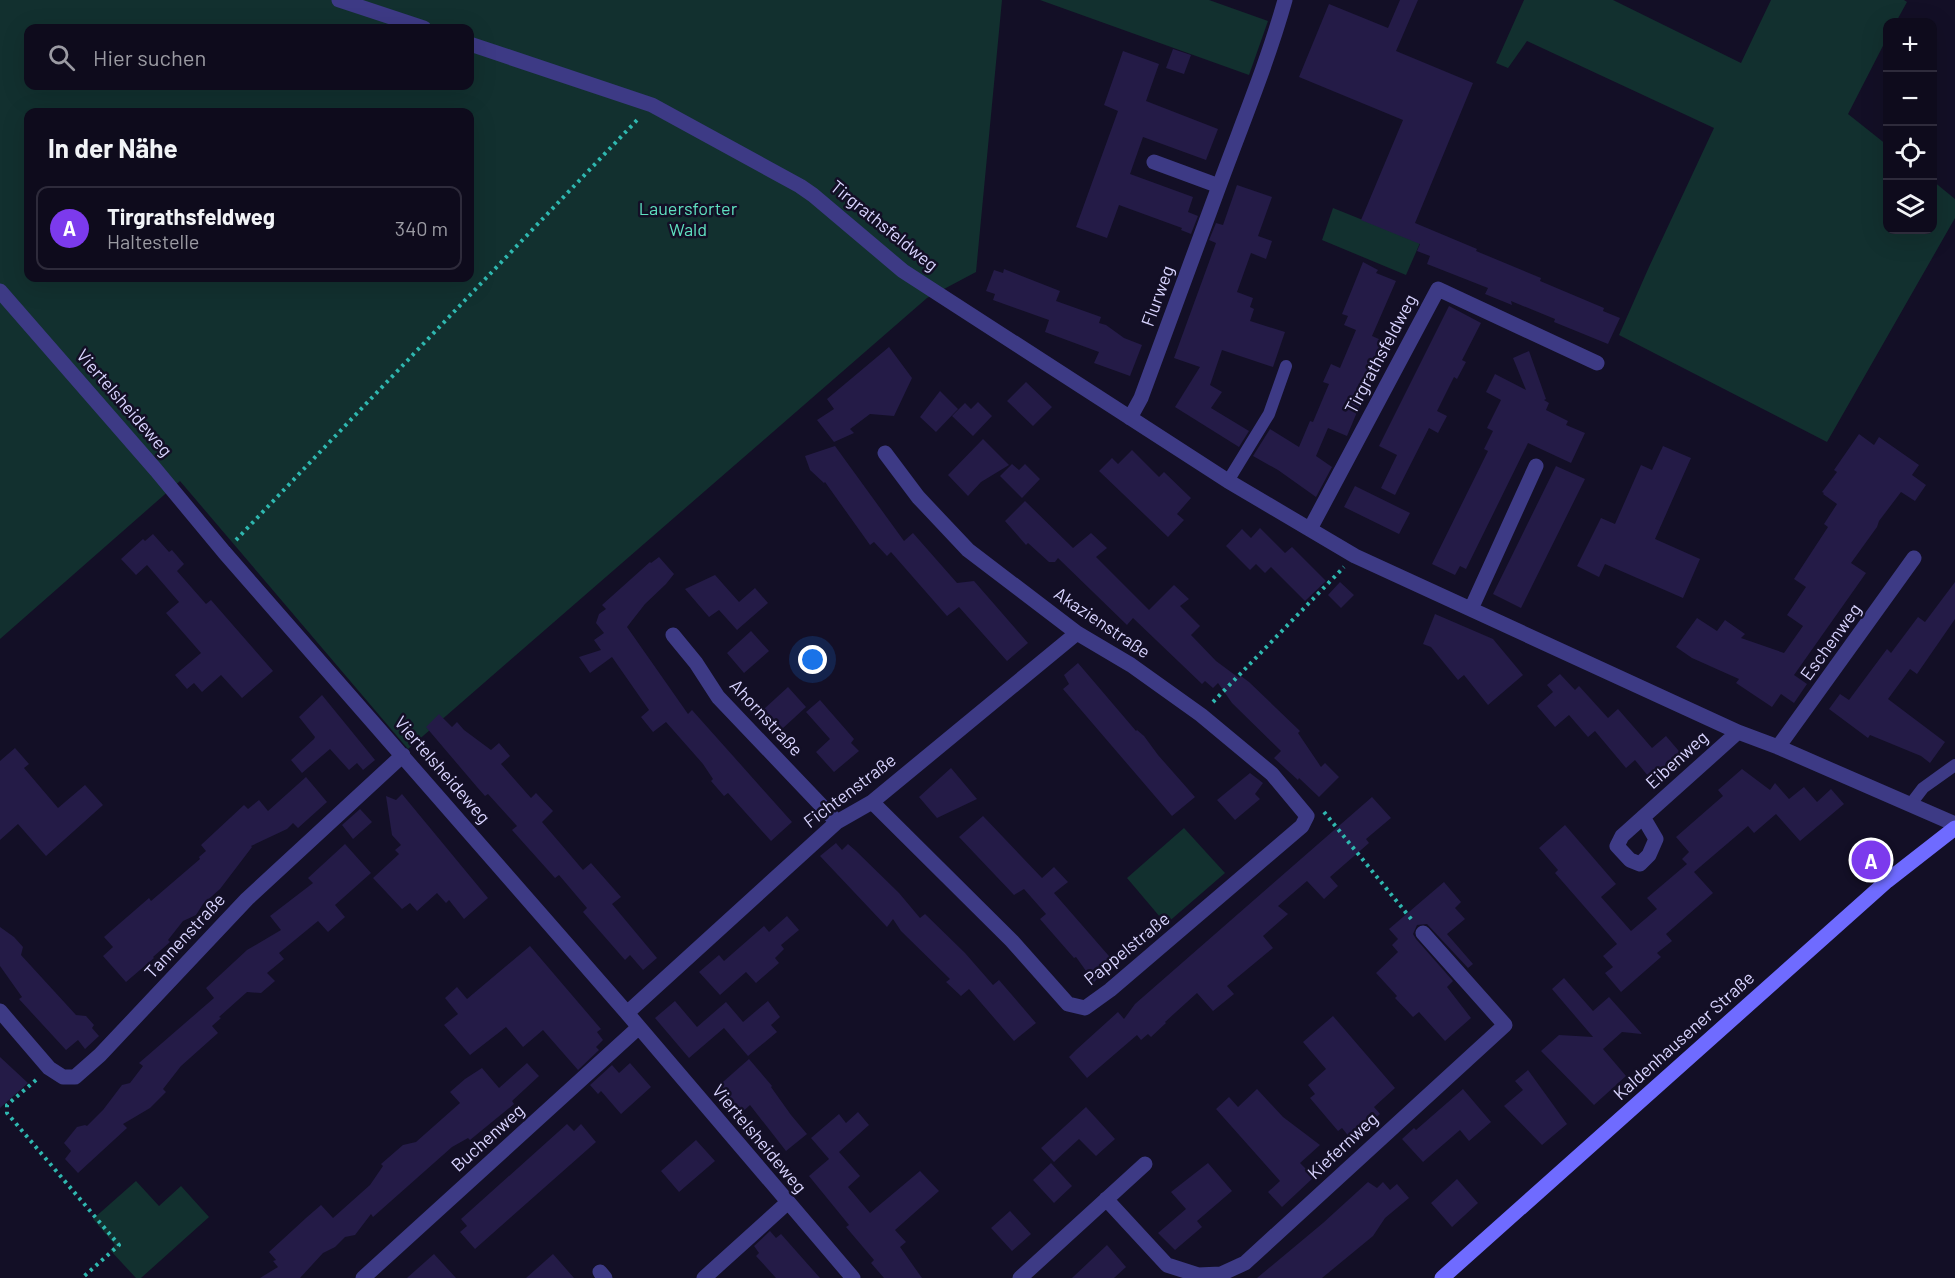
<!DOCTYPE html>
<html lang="de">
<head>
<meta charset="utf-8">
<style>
	body { margin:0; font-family:Barlow,sans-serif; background:#171425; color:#f1f3f6 }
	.controls { position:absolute; right:18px; top:18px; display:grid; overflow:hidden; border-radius:12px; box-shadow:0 6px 24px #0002 }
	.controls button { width:54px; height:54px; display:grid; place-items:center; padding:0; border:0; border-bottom:2px solid #2e2b3b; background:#0e0b1c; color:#f1f3f6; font:30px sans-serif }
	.you { position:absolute; left:813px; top:660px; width:21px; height:21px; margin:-15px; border:4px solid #fff; border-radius:50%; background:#1a73e8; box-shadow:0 0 0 9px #1a73e833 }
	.badge { display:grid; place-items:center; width:39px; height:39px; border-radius:50%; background:#7c3aed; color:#fff; font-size:20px; font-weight:700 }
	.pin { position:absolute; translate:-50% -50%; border:3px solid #fff; box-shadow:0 2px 6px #0006 }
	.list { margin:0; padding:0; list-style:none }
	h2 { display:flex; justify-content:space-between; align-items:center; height:78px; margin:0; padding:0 24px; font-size:26px }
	h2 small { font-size:20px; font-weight:400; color:#9b9ba3 }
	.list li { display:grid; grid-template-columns:39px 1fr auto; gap:18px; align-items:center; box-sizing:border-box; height:84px; margin:0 12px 12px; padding:0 12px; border:2px solid #2e2b3b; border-radius:12px }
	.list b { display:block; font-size:22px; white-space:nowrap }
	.list p { margin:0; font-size:20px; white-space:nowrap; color:#9b9ba3 }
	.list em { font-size:20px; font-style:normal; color:#9b9ba3 }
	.icon { flex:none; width:33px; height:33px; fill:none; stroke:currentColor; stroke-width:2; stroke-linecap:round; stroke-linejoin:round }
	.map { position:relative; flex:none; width:1955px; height:1278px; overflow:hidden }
	.search { position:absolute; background:#0e0b1c; box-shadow:0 6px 24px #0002; left:24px; top:24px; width:450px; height:66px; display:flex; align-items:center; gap:15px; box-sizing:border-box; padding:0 21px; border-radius:12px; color:#9b9ba3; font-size:22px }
	.panel { position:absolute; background:#0e0b1c; box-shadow:0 6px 24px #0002; left:24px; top:108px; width:450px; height:174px; border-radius:12px }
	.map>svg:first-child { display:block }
	.green { fill:#12302f; fill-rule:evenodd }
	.building { fill:#241b47 }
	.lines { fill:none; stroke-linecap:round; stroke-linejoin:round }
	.path { stroke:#2fb8b0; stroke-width:4; stroke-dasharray:3 4.5; stroke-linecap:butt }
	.lane { stroke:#3d3a85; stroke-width:12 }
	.street { stroke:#3d3a85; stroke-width:15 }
	.secondary { stroke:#6f6bff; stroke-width:15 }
	.labels { text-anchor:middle; stroke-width:5; stroke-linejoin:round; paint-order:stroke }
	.park-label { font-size:18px; fill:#5fe0c0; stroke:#130f26 }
	.street-label { font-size:18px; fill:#d9d4ff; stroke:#130f26 }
</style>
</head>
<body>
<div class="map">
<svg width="1955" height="1278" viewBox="0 0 1955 1278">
	<rect width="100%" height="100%" fill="#130f26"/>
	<!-- green -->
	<path class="green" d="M0 0H1002L976 272 927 298 408 749 180 481 0 639ZM28 28H470V86H28ZM28 112H470V278H28Z
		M1040 0H1209L1268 21 1249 75Z
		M1524 0H1613L1741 63 1771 0H1904L1907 2 1896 22H1888L1887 38 1848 114 1887 145 1888 230H1932L1933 181 1955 199V218L1827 442 1619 335 1649 267 1714 128 1527 41 1508 68 1496 63Z
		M1333 208 1420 243 1406 275 1322 240Z
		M1184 828 1225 873 1166 924 1127 878Z
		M136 1181 159 1206 181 1186 209 1217 141 1278H136L110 1250 115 1245 93 1219Z"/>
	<!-- building -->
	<path class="building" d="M1400 0H1418L1396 51 1473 83 1415 223 1477 249 1476 251 1541 278 1540 281 1604 308 1603 311 1620 318 1608 344 1554 322 1555 319 1511 301 1512 305 1485 294 1488 288 1427 264 1430 256 1417 251 1420 244 1361 220 1403 120 1299 77 1329 4 1388 28Z
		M1173 49 1191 55 1184 74 1166 68Z
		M1123 51 1159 64 1146 101 1218 129 1206 160 1143 137 1130 174 1193 197 1188 212 1198 216 1191 234 1181 230 1182 228 1119 205 1107 238 1076 227 1118 111 1104 105Z
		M1237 185 1272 197 1258 236 1272 241 1266 259 1251 253 1237 292 1253 298 1250 307 1254 309 1250 321 1285 332 1273 367 1222 350 1210 385 1222 392 1211 408 1249 431 1239 447 1175 407 1200 367 1174 358 1216 243 1209 240 1216 223 1223 225Z
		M1363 262 1378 270 1376 273 1396 281 1372 336 1390 344 1374 382 1370 381 1347 436 1328 428 1316 456 1332 467 1316 497 1278 470 1253 456 1270 429 1299 447 1310 421 1313 422 1329 384 1323 382 1331 364 1340 368 1356 330 1344 325 1348 316 1342 314Z
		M1004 269 1060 291 1056 301 1101 317 1099 323 1106 325 1124 338 1142 345 1130 376 1094 363 1099 352 1045 332 1049 320 993 300 995 294 986 291 994 270 1003 273Z
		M1449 306 1481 323 1462 360 1466 362 1457 379 1454 377 1437 411 1447 416 1438 433 1429 428 1395 495 1381 488 1397 455 1379 446Z
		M889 347 912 378 894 416 870 414 850 429 854 433 834 442 817 420 834 409 827 399Z
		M1529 351 1546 399 1544 400 1549 403 1546 410 1568 421 1566 425 1585 433 1571 463 1528 443 1466 569 1460 566 1455 575 1432 564 1488 451 1484 449 1493 431 1487 428 1501 400 1486 392 1495 374 1526 390 1513 358Z
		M1026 382 1052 407 1033 426 1007 401Z
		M940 391 958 409 936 432 920 417Z
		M978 402 992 416 973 436 952 416 965 403 971 409Z
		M1859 434 1874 445 1879 437 1919 465 1912 475 1926 485 1915 501 1901 492 1879 521 1877 527 1851 563 1866 573 1794 675 1807 684 1794 703 1781 694 1772 707 1736 683 1739 679 1692 658 1676 647 1697 618 1717 631 1725 620 1745 634 1741 638 1784 653 1803 626 1787 615 1806 587 1794 579 1828 527 1824 524 1837 504 1823 494 1824 493 1822 492 1837 472 1834 470Z
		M983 439 1009 465 981 482 968 496 948 475Z
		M835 446 904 541 913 533 957 583 974 581 1028 643 1007 661 959 607 947 616 891 552 887 556 874 542 870 545 825 482 824 483 810 470 805 456Z
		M1663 446 1691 458 1655 539 1700 559 1683 598 1605 564 1599 577 1577 566 1601 518 1615 524 1641 465 1652 470Z
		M1132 450 1159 477 1164 472 1191 498 1177 514 1184 520 1168 537 1099 471 1112 458 1118 464Z
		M1012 464 1019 470 1025 464 1040 479 1022 498 1000 476Z
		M1556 466 1585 479 1521 608 1493 594Z
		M1355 486 1410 513 1399 534 1344 507Z
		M1025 501 1073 548 1091 533 1107 548 1096 557 1149 610 1174 585 1189 599 1180 606 1200 626 1191 635 1216 661 1239 678 1241 676 1249 682 1300 731 1298 733 1321 767 1325 763 1339 777 1319 797 1299 778 1298 780 1274 758 1281 751 1232 703 1218 683 1213 688 1205 681 1202 684 1133 618 1127 625 1058 558 1055 562H1049L1028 543 1026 545 1005 521Z
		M1260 528 1285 553 1292 547 1326 581 1305 601 1271 567 1265 573 1256 564 1250 570 1226 546 1242 529 1251 538Z
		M153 534 169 552 172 550 184 564 177 571 206 604 211 600 273 671 242 698 221 675 202 692 194 683 187 689 175 675 201 653 166 613 179 602 147 565 136 575 121 559 143 539 145 541Z
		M659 557 674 574 666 584 645 604 627 627 688 714 692 710 792 822 771 841 728 793 724 796 711 781 713 779 703 764 666 722 653 732 641 717 649 710 612 657 590 673 579 657 601 650 594 640 604 633 596 623 599 614 606 609 602 605 650 562 651 563Z
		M715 575 739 602 755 588 768 603 737 630 719 610 709 617 685 589Z
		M1340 582 1354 595 1341 608 1328 595Z
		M1955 582V619L1917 674 1910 669 1888 699 1945 742 1930 763 1921 756 1870 735 1868 738 1829 709 1840 694 1849 700 1887 649 1891 653 1918 617 1925 622Z
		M1435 614 1493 639 1523 675 1488 705 1464 675 1458 680 1431 647 1423 644Z
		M751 631 769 651 744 673 727 653Z
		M1078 663 1136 731 1137 730 1144 736 1158 755 1195 797 1172 816 1063 689 1069 684 1064 675Z
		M1560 674 1575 690 1579 686 1608 718 1618 709 1652 748 1666 736 1684 757 1653 782 1635 760 1626 768 1595 731 1588 737 1569 715 1555 727 1537 706 1553 692 1547 685Z
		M788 687 806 707 782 729 764 709Z
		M322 695 375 760 363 770 357 763 349 770 330 749 302 773 291 760 314 739 315 737 299 717Z
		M820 700 854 739 851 743 859 751 834 772 816 752 830 739 806 712Z
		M439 714 452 727 457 722 464 730 491 750 499 743 510 756 501 764 531 798 536 793 553 811 542 822 583 870 591 863 621 897 612 904 657 958 643 970 630 955 625 960 583 912 587 908 559 875 555 878 512 830 517 826 488 794 485 796 477 787 426 727Z
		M15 748 29 764 24 768 58 808 85 785 103 805 46 856 18 824 0 840V761Z
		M951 768 977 799 937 818 919 797Z
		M1742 769 1770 790 1775 783 1789 799 1804 787 1817 802 1831 789 1844 804 1800 841 1776 814 1754 833 1748 826 1694 872 1713 893 1666 934 1672 941 1657 953 1661 957 1621 992 1605 973 1613 967 1603 956 1617 944 1555 873 1558 870 1539 848 1565 825 1616 884 1601 897 1631 931 1657 909 1647 898 1687 864 1682 859 1689 852 1676 837 1723 796 1718 790Z
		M1250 773 1263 783 1255 794 1260 799 1235 820 1217 800Z
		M306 777 327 802 298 828 293 823 287 829 251 846 252 847 220 889 203 904 196 915 183 921 168 940 170 942 153 957 154 958 126 982 103 956 113 947 104 937 149 898 151 901 200 859 199 857 206 851 201 845 244 805 248 809 259 800 268 811Z
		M402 794 488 898 464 919 449 900 446 903 437 893 417 911 410 903 402 909 373 878 399 854 395 850 401 845 392 835 386 796 396 800Z
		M1372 797 1391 818 1366 839 1369 843 1330 877 1338 886 1324 899 1307 881 1278 906 1288 914 1263 936 1273 948 1227 986 1234 994 1213 1011 1197 993 1165 1022 1166 1023 1151 1037 1148 1034 1141 1040 1137 1035 1087 1078 1069 1057 1076 1050 1118 1012 1124 1019 1135 1004Z
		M360 809 372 822 353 839 342 825Z
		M983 816 1042 878 1054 867 1068 882 1054 893 1115 963 1094 982 1076 957 1074 958 1040 919 1046 914 1024 889 1014 895 959 837Z
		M836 843 842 850 848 844 856 851 899 893 920 918 925 914 965 953 993 985 999 980 1036 1023 1014 1041 969 989 961 996 946 982 950 979 901 931 893 919 887 927 820 856Z
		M345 844 371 873 335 905 345 917 328 932 318 921 279 953 284 959 267 973 275 981 261 993 247 992 219 1017 221 1018 212 1026 218 1033 181 1066 163 1089 166 1092 150 1108 123 1124 127 1128 78 1173 65 1159 71 1151 64 1143 77 1127 85 1125 87 1126 103 1110 122 1085 130 1083 143 1066 139 1063 214 998 206 988 247 950 281 930 270 916 313 883 308 878Z
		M1444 882 1461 902 1455 908 1465 919 1447 934 1473 964 1468 968 1427 924 1417 925 1413 934 1416 939 1453 981 1447 987 1471 1018 1445 1041 1419 1012 1413 1017 1395 998 1397 996 1376 973 1398 952 1392 945 1398 939 1389 929Z
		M787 916 799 930 781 945 784 949 775 958 779 963 756 983 746 972 720 995 699 972 719 955 724 961 764 926 769 932Z
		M0 927 14 937 23 947 21 955 76 1015 86 1016 94 1025 92 1028 99 1036 85 1049 78 1040 66 1050 19 999 22 997 0 966Z
		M530 946 601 1029 597 1032 603 1040 596 1047 599 1050 578 1070 543 1030 523 1047 506 1027 470 1055 444 1025 458 1014 445 998 457 987 467 999Z
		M1564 978 1593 1011 1609 997 1642 1034 1622 1032 1603 1049 1626 1076 1594 1105 1541 1051 1559 1035 1593 1037 1552 989Z
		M675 1001 697 1027 726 1002 743 1022 768 1001 780 1017 771 1025 777 1032 748 1056 724 1028 689 1058 655 1018Z
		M1333 1016 1395 1088 1374 1107 1380 1114 1351 1139 1342 1128 1338 1131 1310 1098 1315 1094 1308 1085 1326 1069 1303 1042Z
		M0 1057 28 1083 0 1108Z
		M749 1059 772 1086 771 1087 791 1115 807 1134 786 1151 750 1105 738 1116 715 1089Z
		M527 1063 539 1076 512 1101 514 1104 470 1140 468 1138 452 1147 373 1217 371 1214 355 1235 345 1237 335 1247 323 1253 300 1278H260L278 1267 273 1261 276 1260 269 1252 306 1218 321 1205 333 1218 370 1185 383 1166 381 1164 403 1145 416 1142 460 1103 450 1092 465 1079 482 1068 499 1088Z
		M630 1063 651 1087 621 1114 601 1091 598 1094 590 1085 612 1065 619 1073Z
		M1528 1070 1567 1124 1542 1145 1504 1106 1523 1090 1515 1081Z
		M1257 1089 1283 1117 1320 1145 1300 1163 1314 1177 1282 1207 1268 1192 1280 1181 1216 1109 1229 1097 1238 1107Z
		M1463 1089 1491 1122 1469 1141 1460 1130 1423 1162 1402 1139 1414 1128 1416 1130Z
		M1086 1107 1115 1139 1096 1156 1079 1139 1054 1162 1041 1148Z
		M858 1112 869 1125 839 1152 860 1176 848 1187 870 1213 920 1171 939 1191 895 1230 906 1242 900 1247 922 1278H884L871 1263 874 1260 846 1227 849 1225 809 1176 829 1159 811 1138 839 1114 846 1123Z
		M567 1124 574 1131 581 1124 596 1142 475 1249 460 1232 467 1226 461 1219Z
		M696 1140 715 1161 679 1192 661 1171Z
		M1051 1163 1072 1186 1054 1203 1033 1180Z
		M1208 1163 1232 1191 1197 1221 1202 1227 1175 1250 1158 1233 1186 1209 1171 1192Z
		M1457 1179 1478 1203 1452 1227 1431 1203Z
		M1368 1182 1377 1188 1383 1182 1390 1190 1397 1184 1409 1198 1385 1218 1373 1236 1322 1278H1257L1323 1223Z
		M1010 1211 1031 1234 1012 1251 991 1228Z
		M770 1231 776 1238 781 1234 820 1278H776L756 1256 759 1253 754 1246Z
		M1107 1245 1126 1267 1114 1278H1072Z
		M434 1254 456 1278H407Z
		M553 1254 574 1278H526Z"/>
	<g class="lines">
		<!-- path -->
		<path class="path" d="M236 540 639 118
			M1213 702 1344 567
			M1324 812 1412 920
			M36 1080 7 1105V1113L119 1245 82 1278"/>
		<!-- lane -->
		<path class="lane" d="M1228 481 1269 414 1286 366
			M1910 805 1923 788 1955 765"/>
		<!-- street -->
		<path class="street" d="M339 0 424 28
			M470 44 652 105 800 186 813 195 903 271 1228 481 1355 556 1738 732 1778 747 1955 824
			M1154 162 1219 186
			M0 291 156 470 224 552 627 1013 853 1278
			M1130 418 1141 398C1167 328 1192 258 1218 189 1241 126 1267 64 1285 0
			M1310 529 1438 289 1597 363
			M1471 609 1536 466
			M673 635 696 663 718 697 837 822
			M1778 747 1914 558
			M872 802 1012 941 1068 1004 1085 1008 1110 990 1302 826 1307 816 1272 774 1201 715 1131 665 1077 633 968 550 918 497 885 453
			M1643 817 1656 839 1649 855 1640 864 1630 860 1617 846 1622 836 1738 732
			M0 1011 49 1068 63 1077H75L100 1055 247 899 403 755
			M627 1013 837 822 872 802 1077 633
			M1106 1199 1167 1265 1198 1275 1221 1274 1245 1263 1505 1025 1423 933
			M600 1272 605 1278
			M363 1278 639 1027
			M704 1278 787 1203
			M1020 1278 1145 1164"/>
		<!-- secondary -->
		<path class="secondary" d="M1442 1278 1887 881 1955 828"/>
	</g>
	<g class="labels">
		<!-- park labels -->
		<g class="park-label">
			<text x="688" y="215">Lauersforter<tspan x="688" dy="21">Wald</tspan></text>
		</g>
		<!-- street labels -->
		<g class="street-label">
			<text transform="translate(884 226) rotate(39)" y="6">Tirgrathsfeldweg</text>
			<text transform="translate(1158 296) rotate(-70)" y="6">Flurweg</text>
			<text transform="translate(1381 354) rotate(-62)" y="6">Tirgrathsfeldweg</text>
			<text transform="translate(124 403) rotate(49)" y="6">Viertelsheideweg</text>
			<text transform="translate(1102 623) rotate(34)" y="6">Akazienstraße</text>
			<text transform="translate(1831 642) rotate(-54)" y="6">Eschenweg</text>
			<text transform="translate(766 718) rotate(47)" y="6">Ahornstraße</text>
			<text transform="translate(1677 760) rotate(-42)" y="6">Eibenweg</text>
			<text transform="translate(442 770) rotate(49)" y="6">Viertelsheideweg</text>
			<text transform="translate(850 791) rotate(-37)" y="6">Fichtenstraße</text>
			<text transform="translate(185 936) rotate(-47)" y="6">Tannenstraße</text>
			<text transform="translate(1127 949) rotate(-39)" y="6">Pappelstraße</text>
			<text transform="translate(1684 1036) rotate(-42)" y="6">Kaldenhausener Straße</text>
			<text transform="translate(488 1138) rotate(-42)" y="6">Buchenweg</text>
			<text transform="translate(759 1139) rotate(50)" y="6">Viertelsheideweg</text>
			<text transform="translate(1343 1146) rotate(-43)" y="6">Kiefernweg</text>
		</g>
	</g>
</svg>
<div class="controls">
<button>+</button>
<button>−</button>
<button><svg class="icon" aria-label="locate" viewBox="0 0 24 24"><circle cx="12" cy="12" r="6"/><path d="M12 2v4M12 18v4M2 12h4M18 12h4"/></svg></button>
<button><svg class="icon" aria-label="layers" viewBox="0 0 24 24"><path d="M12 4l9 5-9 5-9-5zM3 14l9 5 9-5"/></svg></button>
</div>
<div class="you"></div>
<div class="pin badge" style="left:1871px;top:860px">A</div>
<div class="search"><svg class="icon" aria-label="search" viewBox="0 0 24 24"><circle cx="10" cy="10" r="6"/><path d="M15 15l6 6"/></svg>Hier suchen</div>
<section class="panel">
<h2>In der Nähe<small></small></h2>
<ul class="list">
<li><span class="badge">A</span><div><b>Tirgrathsfeldweg</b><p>Haltestelle</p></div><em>340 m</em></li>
</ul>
</section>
</div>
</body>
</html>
